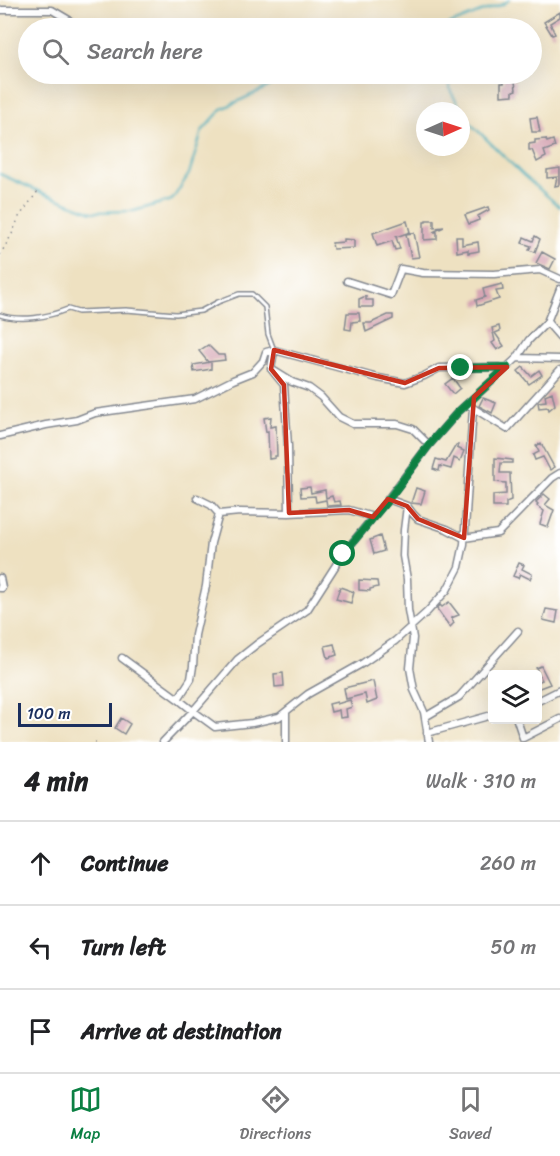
<!DOCTYPE html>
<html lang="en">
<head>
<meta charset="utf-8">
<style>
	body { margin:0; font-family:Sriracha,sans-serif; background:#f2f2f2; color:#202124 }
	.controls { position:absolute; right:18px; bottom:18px; display:grid; overflow:hidden; border-radius:6px; box-shadow:0 6px 24px #0002 }
	.controls button { width:54px; height:54px; display:grid; place-items:center; padding:0; border:0; border-bottom:2px solid #e0e0e0; background:#fff; color:#202124; font:30px sans-serif }
	.compass { position:absolute; left:416px; top:102px; width:54px; height:54px; border-radius:50%; background:#fff; box-shadow:0 6px 24px #0002; rotate:87deg }
	.scale { position:absolute; left:18px; bottom:15px; width:94px; box-sizing:border-box; padding-left:6px; border:3px solid #1b2f5e; border-top:0; font-size:16px; line-height:21px; white-space:nowrap; color:#1b2f5e; -webkit-text-stroke:4px #fff; paint-order:stroke }
	.stop { position:absolute; width:18px; height:18px; margin:-14px; border:4px solid #0b8043; border-radius:50%; background:#fff }
	.stop.end { background:#0b8043; border-color:#fff; box-shadow:0 2px 6px #0008 }
	.list { margin:0; padding:0; list-style:none }
	h2 { display:flex; justify-content:space-between; align-items:center; height:78px; margin:0; padding:0 24px; font-size:26px }
	h2 small { font-size:20px; font-weight:400; color:#757577 }
	.list li { display:grid; grid-template-columns:39px 1fr auto; gap:18px; align-items:center; box-sizing:border-box; height:84px; padding:0 24px; border-top:2px solid #e0e0e0 }
	.list b { display:block; font-size:22px; white-space:nowrap }
	.list em { font-size:20px; font-style:normal; color:#757577 }
	.icon { flex:none; width:33px; height:33px; fill:none; stroke:currentColor; stroke-width:2; stroke-linecap:round; stroke-linejoin:round }
	.map { position:relative; flex:none; width:560px; height:742px; overflow:hidden }
	.search { position:absolute; background:#fff; box-shadow:0 6px 24px #0002; left:18px; right:18px; top:18px; height:66px; display:flex; align-items:center; gap:15px; box-sizing:border-box; padding:0 21px; border-radius:33px; color:#757577; font-size:22px }
	.sheet { height:330px; background:#fff }
	nav { display:flex; justify-content:space-around; align-items:center; box-sizing:border-box; height:84px; border-top:2px solid #e0e0e0; background:#fff; font-size:16px; color:#757577 }
	nav a { display:grid; justify-items:center; gap:3px }
	nav .on { color:#0b8043 }
	.map>svg:first-child { display:block }
	.lines { fill:none; stroke-linecap:round; stroke-linejoin:round }
	.stream { stroke:#3daabb; stroke-width:2 }
	.building { fill:#d5a5b3 }
	.lane-casing { stroke:#848890; stroke-width:6 }
	.street-casing { stroke:#848890; stroke-width:9 }
	.path { stroke:#848890; stroke-width:1.5; stroke-dasharray:1.5 4.5; stroke-linecap:butt }
	.lane { stroke:#fff; stroke-width:3 }
	.street { stroke:#fff; stroke-width:6 }
	.route { stroke:#0b8043; stroke-width:8 }
	.marked { fill:none; stroke:#c8321e; stroke-width:4.5; stroke-linejoin:round }
</style>
</head>
<body>
<div class="map">
<svg width="560" height="742" viewBox="0 0 560 742">
	<rect width="100%" height="100%" fill="#fff"/>
	<filter id="ink" filterUnits="userSpaceOnUse"><feTurbulence type="fractalNoise" baseFrequency=".0167" numOctaves="2"/><feDisplacementMap in="SourceGraphic" scale="12" xChannelSelector="R" yChannelSelector="G"/><feConvolveMatrix kernelMatrix="1 2 1 2 8 2 1 2 1" color-interpolation-filters="sRGB"/></filter>
	<filter id="wash" filterUnits="userSpaceOnUse"><feTurbulence type="fractalNoise" baseFrequency=".008" numOctaves="4" result="noise"/><feDisplacementMap in="SourceGraphic" scale="24" xChannelSelector="R" yChannelSelector="G"/><feGaussianBlur stdDeviation="1.35" result="paint"/><feColorMatrix in="noise" values="0 0 0 0 0 0 0 0 0 0 0 0 0 0 0 0 0 1.4 0 .05"/><feComposite in="paint" operator="in"/></filter>
	<g filter="url(#wash)">
		<rect width="100%" height="100%" fill="#eee1c1"/>
		<g class="lines">
			<!-- stream -->
			<path class="stream" d="M441 28 478 13 503 4 509 0
				M447 74 451 92 468 121 523 175 560 207
				M0 174 45 194 92 212 134 211 172 200 189 174 202 131 222 109 268 87 283 74"/>
		</g>
		<g id="blocks">
			<!-- building -->
			<path class="building" d="M560 12V17L550 23 555 34 552 35 544 22Z
				M504 74H513V81H515L516 90 513 91V95L501 96V83H504Z
				M537 117 540 132H532L530 118Z
				M546 139 547 142 553 140 555 147 544 151 546 157 537 162 532 150H529V144L535 143V140Z
				M560 168V185L555 186 557 177 547 178V170Z
				M488 207 489 210 478 216 479 220 469 224 465 215Z
				M426 220H434V228L444 227 433 232H437V239L424 240V222H426Z
				M407 221 410 232 396 237 400 249 395 250 392 241 377 246 373 233Z
				M414 233 419 257 411 258 406 234Z
				M535 236 540 239 535 252 529 250 531 246 522 243 524 237 533 241Z
				M456 237H462V245L478 242 479 251 468 253V250L457 252Z
				M344 239 354 240V248L333 249 332 243 344 242Z
				M542 252 555 259 550 269 536 263Z
				M502 284 503 290 496 291 499 299 477 306 476 300 485 297 483 289Z
				M366 296V300H373V307H359V299Z
				M347 313H359L360 321 352 322 351 330 345 329Z
				M388 315H393V319L366 332 364 323H371Z
				M499 326 500 331 495 333 504 346 497 350 492 343 495 341 492 328Z
				M208 345 218 355H224L225 360 208 362 199 351Z
				M211 362V369L194 372 193 365Z
				M523 367 531 376 539 370 542 375 529 384 518 371Z
				M453 378 460 388 453 394 445 384Z
				M552 392 555 405 549 410 548 407 539 408 538 402 546 401 545 395Z
				M483 398 496 403 492 413 479 406Z
				M271 417 270 427 276 426 277 456H275V458L269 459 268 431 266 432 264 418Z
				M541 443 554 467 550 470 543 457 535 460 533 455 539 452 536 446Z
				M456 445H458L457 448 464 451 460 461 454 458 451 469 440 466 439 471 433 469 436 459 446 462Z
				M495 458 512 460V463H501L500 473H510L511 500 506 502V507H493V495L506 494V483L495 482Z
				M310 487 311 493 325 490 326 498 332 496 334 502 340 501 341 505 327 506 326 500 316 502 315 496 301 497 300 488Z
				M416 488 425 491 421 504 411 503Z
				M544 494 550 499 545 505 554 510 548 527 540 524 544 511 537 506 538 504 536 502Z
				M380 536 384 551 374 554 370 540Z
				M519 563 524 565 522 569 532 574 530 579 520 574 518 578 513 576Z
				M359 580 377 581 378 587 370 589V591L359 590Z
				M340 587 354 592 351 603 336 599Z
				M449 602 459 615 451 618 454 623 450 627 437 609 440 605 442 607Z
				M546 609 558 611 556 623 543 620Z
				M334 644 337 655 328 658 325 646Z
				M541 666 550 684 537 689V682L542 680 536 668Z
				M283 673 284 686 275 687 274 674Z
				M373 681 377 700 367 704 365 694 346 699 344 688Z
				M350 700 352 707 346 709 347 717 340 718 339 710 331 712 329 704 337 702V704Z
				M121 718 130 724 124 734 115 728Z"/>
		</g>
	</g>
	<g filter="url(#ink)">
		<use href="#blocks" fill-opacity="0" stroke="#848890" stroke-width="1.5"/>
		<g class="lines">
			<defs>
				<path id="lane" d="M0 315C22 322 48 317 68 309L78 312 126 310 176 314 201 311 218 302 239 294H252L265 307 268 334 274 350"/>
				<path id="street" d="M0 10H52L69 20
					M347 281 391 295 401 269 423 273 494 274 540 270 560 279
					M560 289 547 322 560 337
					M274 350 271 369 284 385 288 446 289 513
					M517 358 529 340 547 322
					M271 369 292 382 309 388 321 397 339 417 353 424H397L413 429 429 445
					M470 406 507 429 560 370
					M0 436 46 425 77 420 95 413 195 399 233 380 253 372 263 361 266 352 274 350 378 378 405 383 424 376 439 368 506 367
					M197 498 211 505 219 514 240 512 289 513 349 510 373 517
					M388 499 407 506 413 514 418 519 447 529 464 538 498 533 552 478 560 473
					M407 506 404 530 403 556 407 579 408 610 413 638 410 668 414 690 424 712 429 742
					M0 578 2 588H0
					M122 658 178 699 193 711 215 727 252 723 279 717 308 694 363 663 395 641 427 612 447 590 459 567 464 544 473 408
					M178 699 191 679 193 666 195 635 206 586 211 543 219 514
					M538 701 560 690
					M425 717 459 697 518 631
					M517 720 523 738 560 719
					M427 733 492 715
					M163 742 193 711 238 659 257 644 307 610 343 554 388 499 429 445 457 413 517 358 560 359
					M286 742V712"/>
			</defs>
			<!-- lane casing -->
			<use href="#lane" class="lane-casing"/>
			<!-- street casing -->
			<use href="#street" class="street-casing"/>
			<!-- path -->
			<path class="path" d="M0 255 12 234 19 217 38 191
				M95 742H96"/>
			<!-- lane -->
			<use href="#lane" class="lane"/>
			<!-- street -->
			<use href="#street" class="street"/>
		</g>
	</g>
	<g class="lines" filter="url(#ink)">
		<!-- route -->
		<path class="route" d="M343 554 388 500 429 445 457 413 507 367 461 368"/>
	</g>
	<!-- marked area -->
	<path class="marked" d="M274 350 405 383 439 368 507 367 474 397 464 538 418 519 407 506 388 499 373 517 349 510 289 513 284 385 271 369Z"/>
</svg>
<div class="controls">
<button><svg class="icon" aria-label="layers" viewBox="0 0 24 24"><path d="M12 4l9 5-9 5-9-5zM3 14l9 5 9-5"/></svg></button>
</div>
<svg class="compass" viewBox="-18 -18 36 36"><path d="M0-13l5 13h-10z" fill="#e53935"/><path d="M0 13l5-13h-10z" fill="#757577"/></svg>
<div class="scale">100 m</div>
<div class="stop" style="left:343px;top:554px"></div>
<div class="stop end" style="left:461px;top:368px"></div>
<div class="search"><svg class="icon" aria-label="search" viewBox="0 0 24 24"><circle cx="10" cy="10" r="6"/><path d="M15 15l6 6"/></svg>Search here</div>
</div>
<section class="sheet">
<h2>4 min<small>Walk · 310 m</small></h2>
<ul class="list">
<li><svg class="icon" aria-label="ahead" viewBox="0 0 24 24"><path d="M12 20V5M6 11l6-6 6 6"/></svg><div><b>Continue</b></div><em>260 m</em></li>
<li><svg class="icon" aria-label="left" viewBox="0 0 24 24"><path d="M17 20v-9H6M10 6l-5 5 5 5"/></svg><div><b>Turn left</b></div><em>50 m</em></li>
<li><svg class="icon" aria-label="arrive" viewBox="0 0 24 24"><path d="M6 21V4h12l-3 4 3 4H6"/></svg><div><b>Arrive at destination</b></div></li>
</ul>
</section>
<nav>
<a class="on"><svg class="icon" aria-label="map" viewBox="0 0 24 24"><path d="M3 6l6-2 6 2 6-2v14l-6 2-6-2-6 2zM9 4v14M15 6v14"/></svg>Map</a>
<a><svg class="icon" aria-label="directions" viewBox="0 0 24 24"><path d="M12 3l9 9-9 9-9-9zM9 14v-3h6M13 9l2 2-2 2"/></svg>Directions</a>
<a><svg class="icon" aria-label="saved" viewBox="0 0 24 24"><path d="M7 4h10v16l-5-4-5 4z"/></svg>Saved</a>
</nav>
</body>
</html>
